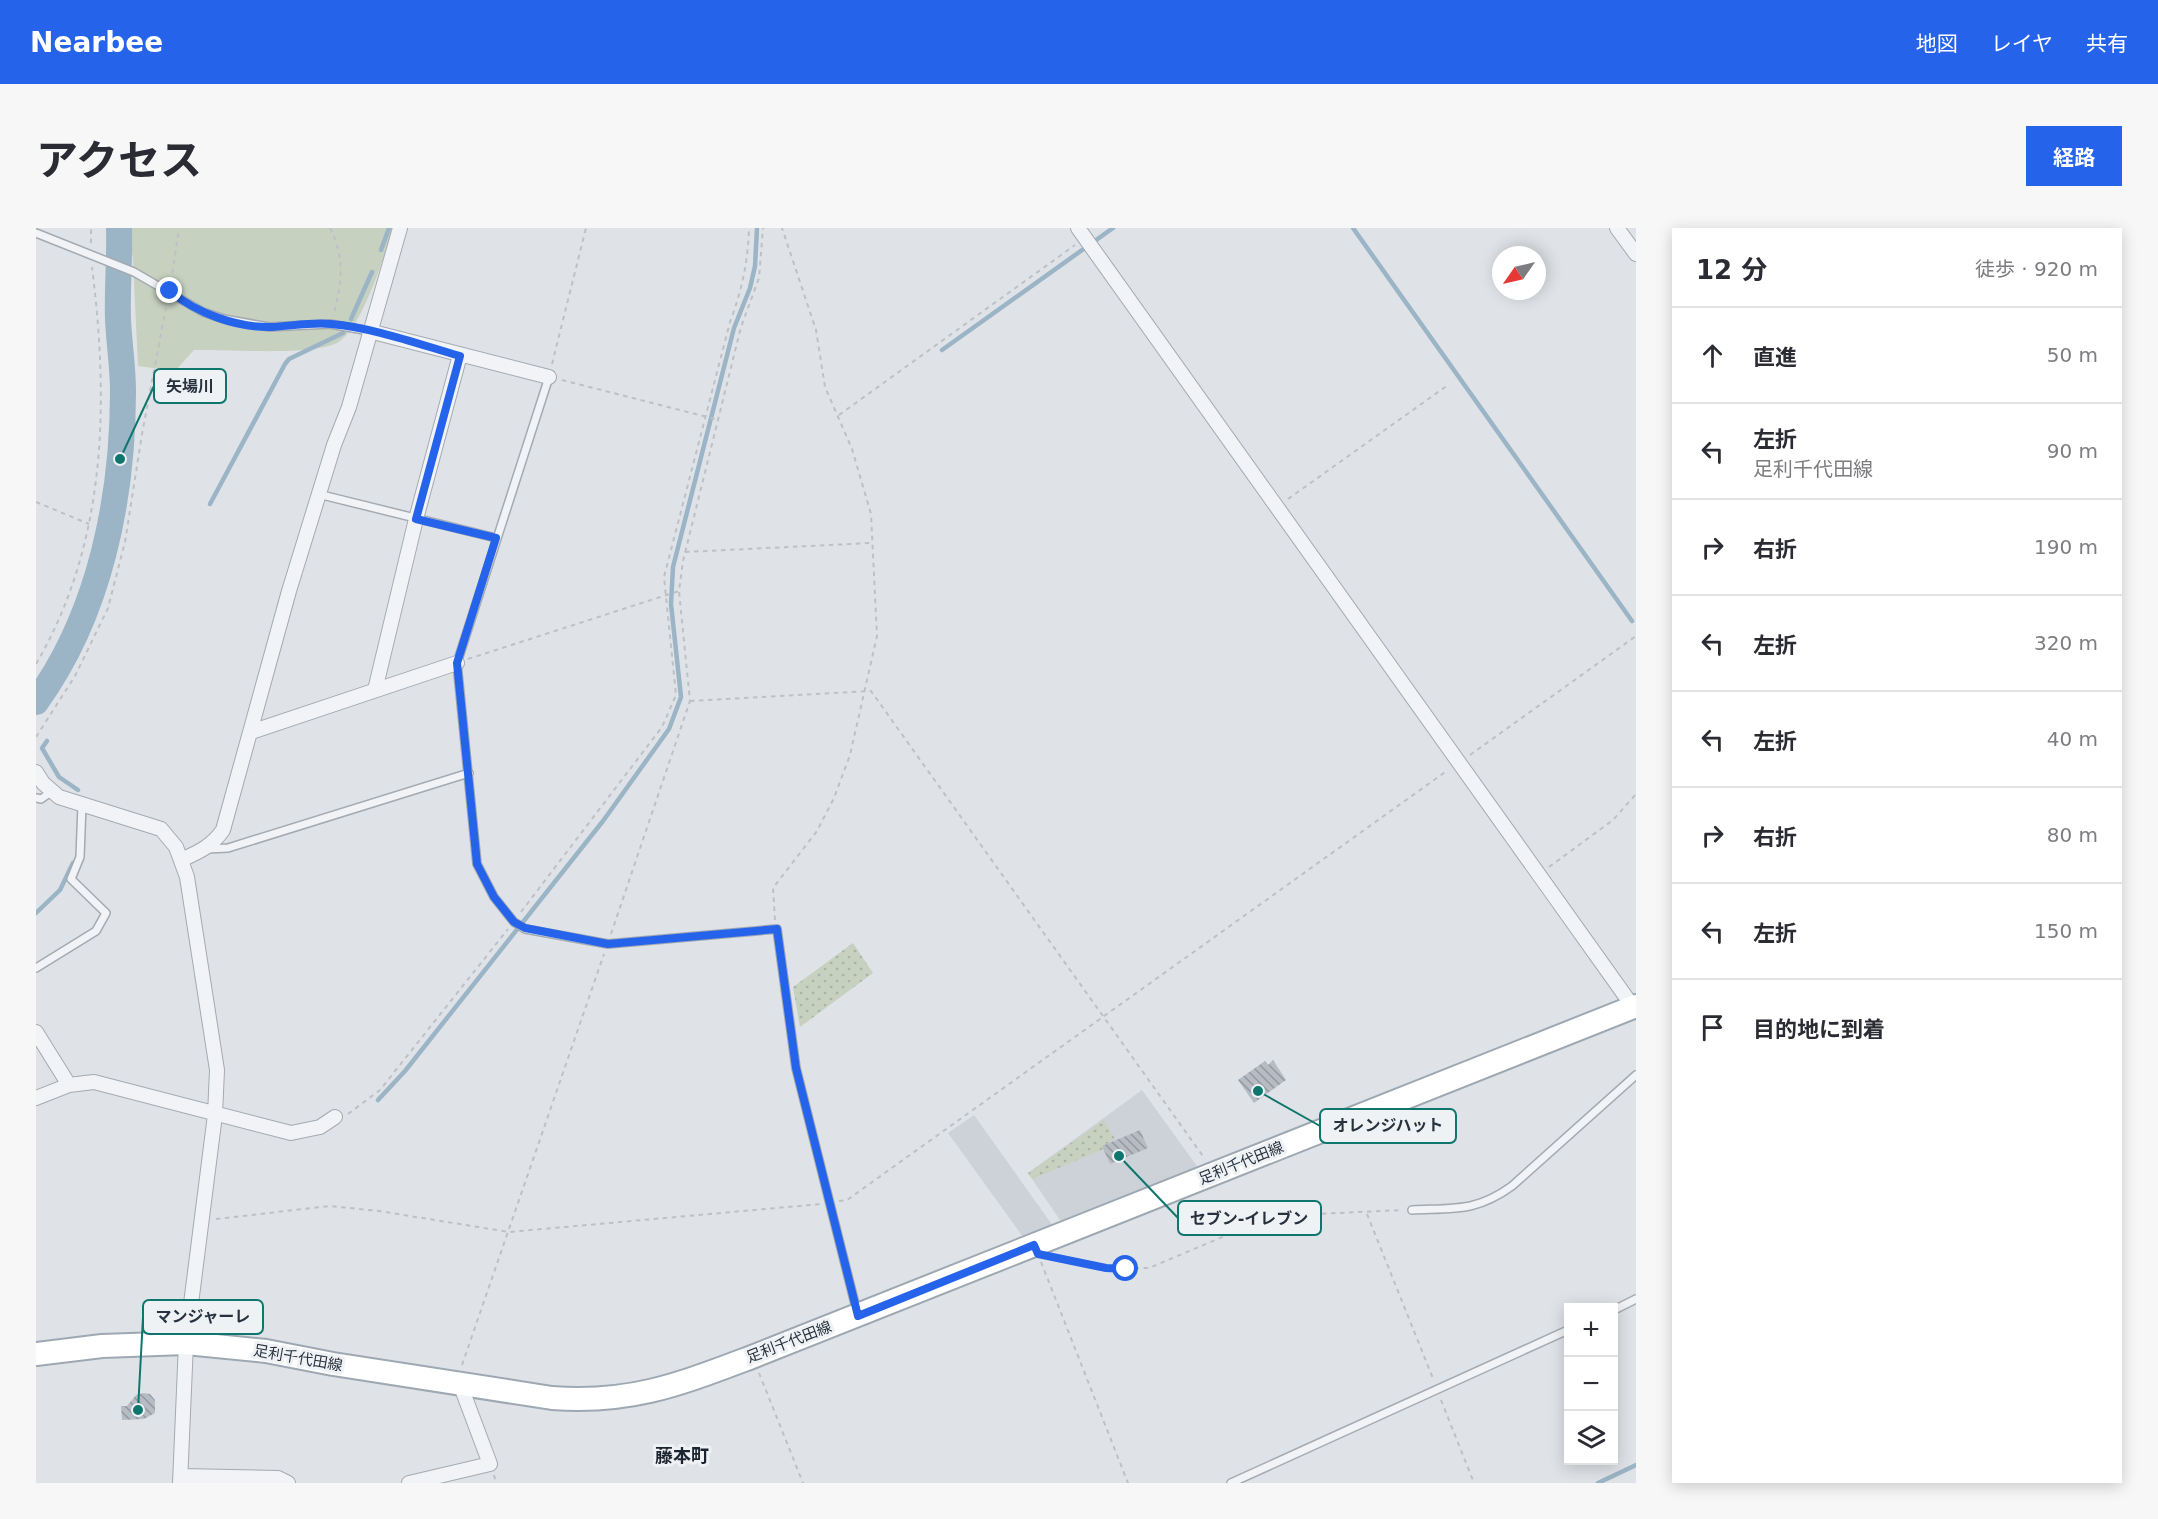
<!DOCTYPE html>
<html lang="ja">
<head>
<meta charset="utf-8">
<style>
	body { margin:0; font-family:"DejaVu Sans","Noto Sans JP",sans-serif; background:#f7f7f7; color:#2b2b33 }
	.controls { position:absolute; right:18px; bottom:18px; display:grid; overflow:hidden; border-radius:0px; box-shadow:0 3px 15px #0003 }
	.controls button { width:54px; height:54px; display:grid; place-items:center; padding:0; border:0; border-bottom:2px solid #e1e1e2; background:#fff; color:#2b2b33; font:30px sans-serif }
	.compass { position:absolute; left:1456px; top:18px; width:54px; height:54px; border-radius:50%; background:#fff; box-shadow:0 3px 15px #0003; rotate:236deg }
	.stop { position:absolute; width:18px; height:18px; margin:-14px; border:4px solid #2563eb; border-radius:50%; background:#fff }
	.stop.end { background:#2563eb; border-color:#fff; box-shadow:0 2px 6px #0008 }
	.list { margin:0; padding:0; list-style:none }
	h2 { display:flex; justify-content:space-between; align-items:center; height:78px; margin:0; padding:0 24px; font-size:26px }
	h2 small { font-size:20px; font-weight:400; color:#7c7c81 }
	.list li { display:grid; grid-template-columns:39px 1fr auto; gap:18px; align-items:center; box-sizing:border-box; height:96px; padding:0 24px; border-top:2px solid #e1e1e2 }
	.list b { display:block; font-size:22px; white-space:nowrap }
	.list p { margin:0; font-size:20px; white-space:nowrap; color:#7c7c81 }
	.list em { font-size:20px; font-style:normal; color:#7c7c81 }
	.icon { flex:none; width:33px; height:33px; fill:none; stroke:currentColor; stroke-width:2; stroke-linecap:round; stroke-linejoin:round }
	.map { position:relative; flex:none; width:1600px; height:1255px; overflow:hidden; border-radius:0px }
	header { display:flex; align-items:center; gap:36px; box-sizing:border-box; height:84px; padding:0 30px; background:#2563eb; color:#fff }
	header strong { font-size:28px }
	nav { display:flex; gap:33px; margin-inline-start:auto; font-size:21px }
	.intro { display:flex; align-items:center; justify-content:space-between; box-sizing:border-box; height:144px; padding:0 36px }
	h1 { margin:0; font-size:42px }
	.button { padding:15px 27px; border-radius:0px; background:#2563eb; color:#fff; font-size:21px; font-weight:700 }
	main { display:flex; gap:36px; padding:0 36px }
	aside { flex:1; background:#fff; border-radius:0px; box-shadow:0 3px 15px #0003 }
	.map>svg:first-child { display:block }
	.built { fill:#cdd2d9 }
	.grass { fill:url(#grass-dots) }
	.park { fill:#c6d1c0 }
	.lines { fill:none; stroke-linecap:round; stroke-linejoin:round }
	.stream { stroke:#9bb4c6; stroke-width:4.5 }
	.river { stroke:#9bb4c6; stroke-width:26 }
	.building { fill:url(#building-back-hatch) }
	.service-casing { stroke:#a4aab1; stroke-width:10 }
	.minor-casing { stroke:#a4aab1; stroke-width:16 }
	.primary-casing { stroke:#9ea8b3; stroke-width:26 }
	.path { stroke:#bdc1c6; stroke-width:2; stroke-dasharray:4.5 4.5; stroke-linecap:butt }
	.service { stroke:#f1f3f6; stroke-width:7 }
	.minor { stroke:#f1f3f6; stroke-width:14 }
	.primary { stroke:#fff; stroke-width:22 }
	.route { stroke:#2563eb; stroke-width:8 }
	.labels { text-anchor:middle; stroke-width:6; stroke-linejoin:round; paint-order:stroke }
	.street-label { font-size:15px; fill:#28323e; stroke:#eef2f5 }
	.quarter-label { font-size:18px; font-weight:bold; fill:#1b232f; stroke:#eef2f5 }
	.leader { fill:none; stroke:#0f766e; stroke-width:2 }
	.callout-dot { fill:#0f766e; stroke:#eef2f5; stroke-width:2 }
	.callout { fill:#eef2f5; stroke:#0f766e; stroke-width:2 }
	.callout-label { font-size:16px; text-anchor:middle; font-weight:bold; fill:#28323e }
</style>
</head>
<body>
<header>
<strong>Nearbee</strong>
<nav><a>地図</a><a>レイヤ</a><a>共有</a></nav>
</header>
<div class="intro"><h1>アクセス</h1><a class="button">経路</a></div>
<main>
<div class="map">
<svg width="1600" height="1255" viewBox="0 0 1600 1255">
	<defs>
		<pattern id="grass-dots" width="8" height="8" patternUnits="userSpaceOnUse" patternTransform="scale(1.5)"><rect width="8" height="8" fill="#c6d1c0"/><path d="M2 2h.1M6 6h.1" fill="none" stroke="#aab4a6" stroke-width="1.8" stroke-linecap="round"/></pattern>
		<pattern id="building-back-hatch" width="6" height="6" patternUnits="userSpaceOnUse" patternTransform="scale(1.5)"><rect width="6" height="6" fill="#b6bcc4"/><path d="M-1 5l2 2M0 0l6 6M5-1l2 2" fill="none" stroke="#9499a1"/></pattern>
	</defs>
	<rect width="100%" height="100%" fill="#dfe3e7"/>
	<!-- built -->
	<path class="built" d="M1106 862 1163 941 1028 993 1024 992 992 945Z
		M938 887 1017 998 987 1009 912 905Z"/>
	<!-- grass -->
	<path class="grass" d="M817 715 837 745 764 799 757 759Z
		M1068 892 1079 911 1067 918 1068 921 996 951 992 945Z"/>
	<!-- park -->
	<path class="park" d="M96 0H357C348 28 328 95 304 113 283 129 189 121 158 122L139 143 102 138 97 32 93 2Z"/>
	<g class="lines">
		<!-- stream -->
		<path class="stream" d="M1317 0 1596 393
			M345 22 353 0
			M315 91 336 44
			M906 122 1077 0
			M174 276 249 136 253 131 307 105
			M11 513 6 520 23 549 42 562
			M0 685 24 662 37 635
			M342 872 369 843 567 593 633 501 645 469 635 376 637 339 698 100 714 60 719 38 721 0
			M1562 1255 1600 1237"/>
		<!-- river -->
		<path class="river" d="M0 474C64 386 87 270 87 163 87 139 83 115 82 91 81 61 84 30 83 0"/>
	</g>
	<!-- building -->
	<path class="building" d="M1237 832 1250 852 1218 875 1202 852 1229 833 1232 837Z
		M1104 902 1112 920 1074 936 1066 918Z
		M107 1165 114 1166 119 1172V1185L108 1191 86 1192 85 1178H91L100 1167Z"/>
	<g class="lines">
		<defs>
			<path id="service" d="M0 5 98 44 167 84 188 91 233 99 294 96 333 103
				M513 149 421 435 441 636 458 669 478 694 489 701 572 716 741 701 760 840 821 1084
				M282 266 460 310
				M0 570 5 571 15 564
				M171 621 192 620 433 545
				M0 740 60 703 70 685 35 651 44 629 46 577
				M1376 982C1419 980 1440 984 1476 958L1600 847
				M1578 1082 1600 1071
				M1195 1255 1532 1102"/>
			<path id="minor" d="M1042 0 1600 783
				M1581 0 1600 26
				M333 103 513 149
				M339 462 380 291 424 127
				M215 504 421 435
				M0 544 7 555 23 569 125 601 140 619 151 649 181 842 179 887 150 1115 144 1255
				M145 632C163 624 176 618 187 602L253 363 298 217 313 179 364 0
				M0 804 33 857
				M0 870 33 857 58 854 255 905 284 899 299 889
				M146 1248 242 1250 252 1255
				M373 1255 454 1236 424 1156"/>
			<path id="primary" d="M0 1126 66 1118 150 1115 230 1123 297 1136 516 1170C595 1176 644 1156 716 1129L1600 778"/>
		</defs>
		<!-- service casing -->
		<use href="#service" class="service-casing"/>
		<!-- minor casing -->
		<use href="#minor" class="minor-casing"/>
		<!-- primary casing -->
		<use href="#primary" class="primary-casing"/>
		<!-- path -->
		<path class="path" d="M294 0C309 29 306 57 297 88
			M55 15V0
			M135 54 143 0
			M516 136 550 0
			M526 152 683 192
			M803 187 1039 17
			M1252 271 1412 157
			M0 274 53 296
			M649 324 835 315
			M432 431 643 363 647 333 705 99 723 50 727 0
			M0 436C71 315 73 175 56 39
			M654 473 835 463 1169 931
			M0 509 39 448 72 380 89 314 106 206 131 74
			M1434 527 1600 408
			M1513 639 1577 592 1600 566
			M485 684 626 499 640 467 628 349 694 94C706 62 712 34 713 0
			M739 692 737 660 781 603 798 570 814 527 841 408 835 286 816 221 789 159 780 102 746 0
			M575 706 654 473 643 363
			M312 886 344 862 472 701
			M803 973 811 972 1412 542
			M1331 986 1398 1153
			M180 991 294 978 343 983 473 1004 785 976
			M1019 1028 1070 1040H1113L1236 988 1367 982
			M1005 1034 1092 1255
			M426 1137 568 726
			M723 1145 767 1255
			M1405 1172 1438 1255
			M458 1247 460 1255"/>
		<!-- service -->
		<use href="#service" class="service"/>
		<!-- minor -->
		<use href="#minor" class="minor"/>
		<!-- primary -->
		<use href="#primary" class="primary"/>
	</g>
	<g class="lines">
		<!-- route -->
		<path class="route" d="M134 63C160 85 201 100 236 99 255 98 276 94 295 96 339 100 382 116 424 128L380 291 460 310 421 435 441 636 458 669 478 694 489 700 572 716 741 701 760 840 822 1088 998 1017 1002 1026 1070 1040 1090 1041"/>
	</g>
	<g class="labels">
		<!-- street labels -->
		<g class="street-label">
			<text transform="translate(1205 935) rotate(-22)" y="5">足利千代田線</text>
			<text transform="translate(753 1114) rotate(-21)" y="5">足利千代田線</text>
			<text transform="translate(262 1130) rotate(10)" y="5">足利千代田線</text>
		</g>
		<!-- quarter labels -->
		<g class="quarter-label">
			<text x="646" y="1234">藤本町</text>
		</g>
	</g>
	<!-- callouts -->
	<path class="leader" d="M84 231L118 158M1222 863L1284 898M1083 928L1142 990M102 1182L107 1089"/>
	<g class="callout-dot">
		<circle cx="84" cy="231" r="6"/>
		<circle cx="1222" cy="863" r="6"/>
		<circle cx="1083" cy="928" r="6"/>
		<circle cx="102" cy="1182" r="6"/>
	</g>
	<g class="callout">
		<rect x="118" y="141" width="72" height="34" rx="6"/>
		<rect x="1284" y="881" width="136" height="34" rx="6"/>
		<rect x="1142" y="973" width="143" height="34" rx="6"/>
		<rect x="107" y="1072" width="120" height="34" rx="6"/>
	</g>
	<g class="callout-label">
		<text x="154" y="164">矢場川</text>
		<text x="1352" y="903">オレンジハット</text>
		<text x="1213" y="996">セブン-イレブン</text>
		<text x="167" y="1094">マンジャーレ</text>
	</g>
</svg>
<div class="controls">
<button>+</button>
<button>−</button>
<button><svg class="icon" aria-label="layers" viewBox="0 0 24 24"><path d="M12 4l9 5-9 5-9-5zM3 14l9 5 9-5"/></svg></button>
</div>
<svg class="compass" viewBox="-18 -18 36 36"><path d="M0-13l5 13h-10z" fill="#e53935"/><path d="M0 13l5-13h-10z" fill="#7c7c81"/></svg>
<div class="stop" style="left:1090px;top:1041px"></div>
<div class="stop end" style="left:134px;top:63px"></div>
</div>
<aside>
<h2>12 分<small>徒歩 · 920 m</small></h2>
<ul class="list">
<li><svg class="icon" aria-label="ahead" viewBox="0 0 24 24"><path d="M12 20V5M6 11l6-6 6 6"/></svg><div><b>直進</b></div><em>50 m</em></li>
<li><svg class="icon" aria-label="left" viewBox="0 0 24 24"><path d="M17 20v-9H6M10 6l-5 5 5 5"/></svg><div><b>左折</b><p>足利千代田線</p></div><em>90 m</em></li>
<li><svg class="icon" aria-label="right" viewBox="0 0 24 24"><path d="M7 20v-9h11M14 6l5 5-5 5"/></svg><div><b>右折</b></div><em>190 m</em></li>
<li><svg class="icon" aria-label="left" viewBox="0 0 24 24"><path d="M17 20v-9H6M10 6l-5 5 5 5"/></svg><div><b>左折</b></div><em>320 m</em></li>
<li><svg class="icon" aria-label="left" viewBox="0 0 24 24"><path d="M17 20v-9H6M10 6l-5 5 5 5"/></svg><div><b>左折</b></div><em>40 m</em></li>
<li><svg class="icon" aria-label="right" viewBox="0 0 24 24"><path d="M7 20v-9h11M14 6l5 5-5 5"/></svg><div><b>右折</b></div><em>80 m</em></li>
<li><svg class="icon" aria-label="left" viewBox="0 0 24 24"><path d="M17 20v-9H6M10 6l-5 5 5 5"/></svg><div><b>左折</b></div><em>150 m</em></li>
<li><svg class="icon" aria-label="arrive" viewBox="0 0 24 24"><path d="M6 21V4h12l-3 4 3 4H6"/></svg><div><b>目的地に到着</b></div></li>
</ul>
</aside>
</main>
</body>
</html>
